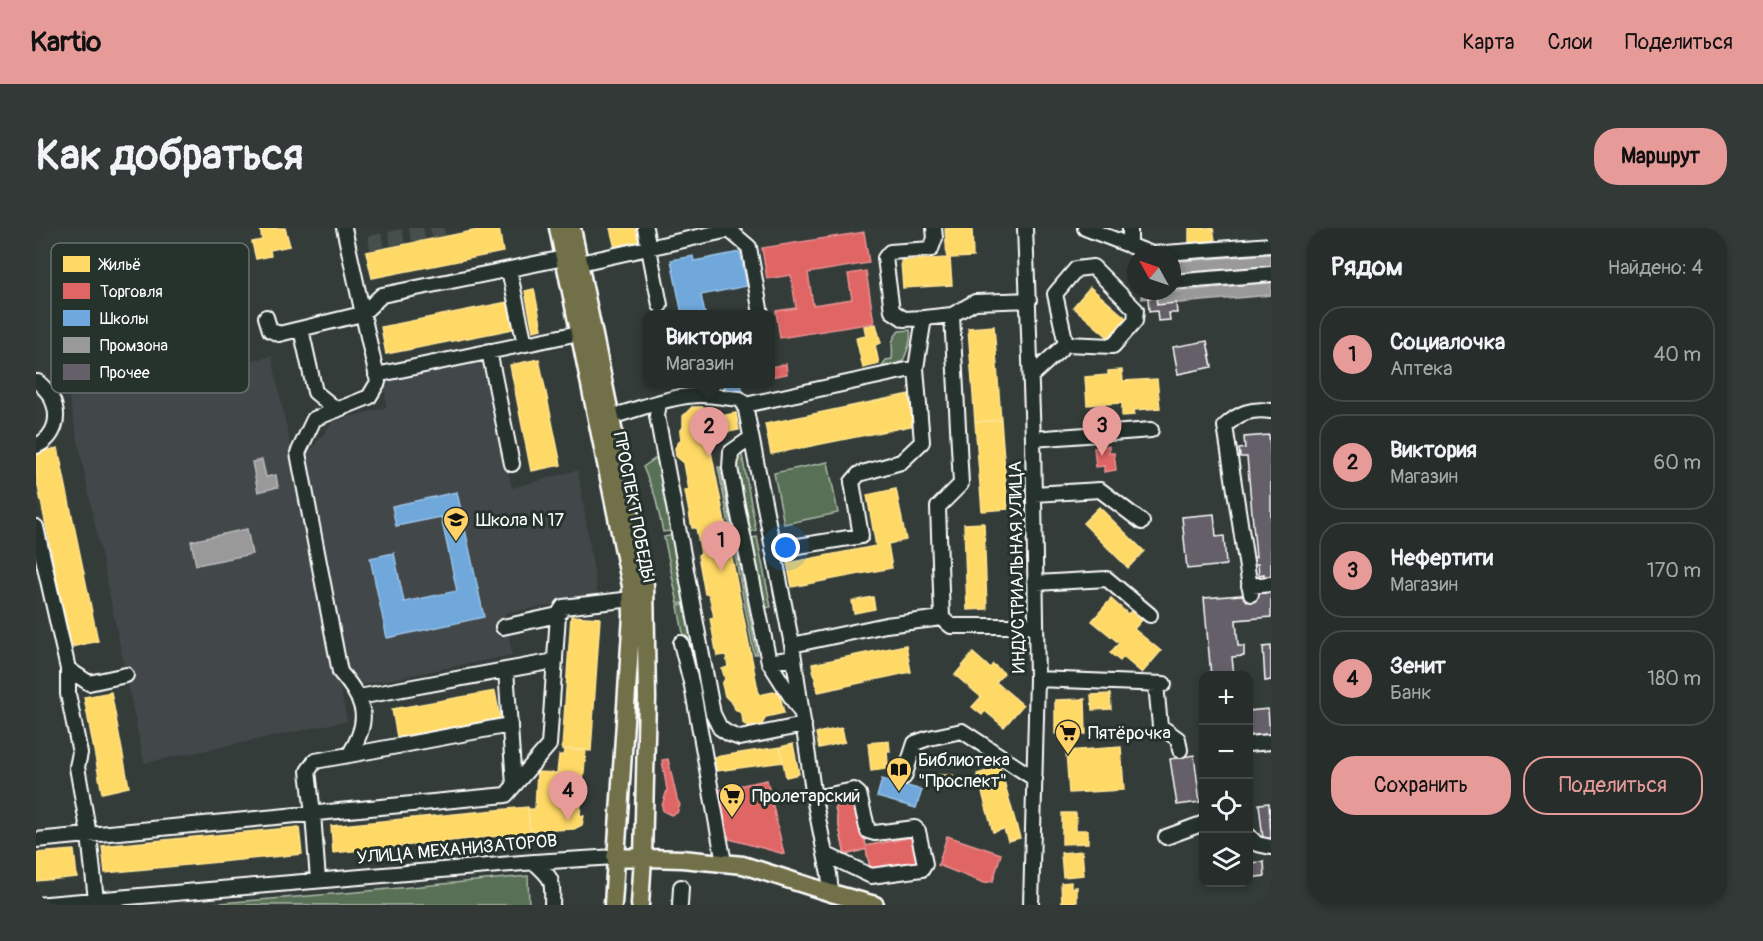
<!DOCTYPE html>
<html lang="ru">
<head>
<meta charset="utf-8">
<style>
	body { margin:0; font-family:Pangolin,sans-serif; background:#323937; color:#f1f3f6 }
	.controls { position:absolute; right:18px; bottom:18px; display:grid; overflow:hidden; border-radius:12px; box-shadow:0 3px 9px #0003 }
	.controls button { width:54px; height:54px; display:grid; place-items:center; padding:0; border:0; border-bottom:2px solid #424947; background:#262d2b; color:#f1f3f6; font:30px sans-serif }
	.compass { position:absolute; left:1091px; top:18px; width:54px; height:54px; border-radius:50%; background:#262d2b; box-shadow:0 3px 9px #0003; rotate:310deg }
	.you { position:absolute; left:750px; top:320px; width:21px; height:21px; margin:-15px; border:4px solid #fff; border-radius:50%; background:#1a73e8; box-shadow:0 0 0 9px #1a73e833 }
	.badge { display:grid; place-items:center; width:39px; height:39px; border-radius:50%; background:#e69b98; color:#111; font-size:20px; font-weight:700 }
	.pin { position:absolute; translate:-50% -50px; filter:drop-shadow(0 2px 3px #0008) }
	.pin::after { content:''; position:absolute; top:32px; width:21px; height:18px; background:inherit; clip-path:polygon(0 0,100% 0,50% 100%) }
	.popup { position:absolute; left:607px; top:82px; width:132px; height:78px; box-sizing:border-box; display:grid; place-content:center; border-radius:12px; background:#262d2b; filter:drop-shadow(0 2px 4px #0005); font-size:20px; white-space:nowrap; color:#a4a8a9 }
	.popup b { font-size:22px; color:#f1f3f6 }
	.popup::after { content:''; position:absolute; left:50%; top:100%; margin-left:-12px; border:12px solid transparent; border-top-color:#262d2b }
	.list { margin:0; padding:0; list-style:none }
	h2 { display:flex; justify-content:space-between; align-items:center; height:78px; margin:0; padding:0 24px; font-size:26px }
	h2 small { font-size:20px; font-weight:400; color:#a4a8a9 }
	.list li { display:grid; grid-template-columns:39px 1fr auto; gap:18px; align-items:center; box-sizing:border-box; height:96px; margin:0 12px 12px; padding:0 12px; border:2px solid #424947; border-radius:24px }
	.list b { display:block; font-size:22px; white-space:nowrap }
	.list p { margin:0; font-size:20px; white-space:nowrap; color:#a4a8a9 }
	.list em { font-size:20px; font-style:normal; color:#a4a8a9 }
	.actions { display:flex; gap:12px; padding:18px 24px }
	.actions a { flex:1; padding:14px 0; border:2px solid #e69b98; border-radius:24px; text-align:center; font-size:21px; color:#e69b98 }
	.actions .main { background:#e69b98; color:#111 }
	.icon { flex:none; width:33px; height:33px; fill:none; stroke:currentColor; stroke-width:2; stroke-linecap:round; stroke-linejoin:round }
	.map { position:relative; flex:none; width:1235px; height:677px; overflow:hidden; border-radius:24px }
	header { display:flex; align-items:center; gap:36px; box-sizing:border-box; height:84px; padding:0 30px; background:#e69b98; color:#111 }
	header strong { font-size:28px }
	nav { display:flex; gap:33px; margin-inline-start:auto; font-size:21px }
	.intro { display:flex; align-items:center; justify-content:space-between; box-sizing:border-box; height:144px; padding:0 36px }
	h1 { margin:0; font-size:42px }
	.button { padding:15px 27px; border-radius:24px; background:#e69b98; color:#111; font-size:21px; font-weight:700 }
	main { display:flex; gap:36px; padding:0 36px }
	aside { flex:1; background:#262d2b; border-radius:24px; box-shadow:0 3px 9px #0003 }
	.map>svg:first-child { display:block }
	.built { fill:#424648 }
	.green { fill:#597156; stroke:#acb8aa; stroke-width:1.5 }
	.homes { fill:#ffd966; stroke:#ffe494; stroke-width:1.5 }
	.shops { fill:#e06666; stroke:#e99494; stroke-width:1.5 }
	.schools { fill:#6fa8dc; stroke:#9ac2e6; stroke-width:1.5 }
	.industry { fill:#999; stroke:#b8b8b8; stroke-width:1.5 }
	.building { fill:#655f6a; stroke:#fff; stroke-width:1.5 }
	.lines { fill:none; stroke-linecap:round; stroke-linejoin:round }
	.minor-tunnel { stroke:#47504d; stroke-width:14; stroke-dasharray:14 7; stroke-linecap:butt }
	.minor-casing { stroke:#fff; stroke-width:18 }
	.major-casing { stroke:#fff; stroke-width:21 }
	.minor { stroke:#26332d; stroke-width:14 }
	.major { stroke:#71704a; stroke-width:16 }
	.labels { text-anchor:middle; stroke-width:6; stroke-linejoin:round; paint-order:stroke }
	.street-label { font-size:18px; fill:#fff; stroke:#26332d }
	.poi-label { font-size:18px; fill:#fff; stroke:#26332d; text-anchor:start }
	.key { fill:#26332d; stroke:#67706c; stroke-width:1.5 }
	.key-label { font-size:16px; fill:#fff }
</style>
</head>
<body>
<header>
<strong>Kartio</strong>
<nav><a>Карта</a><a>Слои</a><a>Поделиться</a></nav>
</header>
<div class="intro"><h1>Как добраться</h1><a class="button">Маршрут</a></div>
<main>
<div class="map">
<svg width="1235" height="677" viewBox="0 0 1235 677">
	<rect width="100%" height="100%" fill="#333c39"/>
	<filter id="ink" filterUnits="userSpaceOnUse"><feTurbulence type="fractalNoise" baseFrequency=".0167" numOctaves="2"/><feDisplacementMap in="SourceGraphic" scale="12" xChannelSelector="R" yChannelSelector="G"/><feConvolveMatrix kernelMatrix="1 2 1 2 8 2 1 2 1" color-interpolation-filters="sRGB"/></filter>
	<g filter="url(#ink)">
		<!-- built -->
		<path class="built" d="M236 128 311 493 108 535 33 170Z
			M446 130 476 260 542 242 562 370 469 385 476 427 327 457 309 442 271 226 298 193 350 179 348 150Z"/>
		<!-- green -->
		<path class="green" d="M874 102C876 113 871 123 867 133L860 136 846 139 850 132 856 131C858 116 852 116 863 103Z
			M701 226 706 227 720 302 715 304 703 246 700 243Z
			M623 228 641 302 627 304 619 268 607 239Z
			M792 234 802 285 748 296 738 245Z
			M682 239H684L721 426H718Z
			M642 306 655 373 642 376 628 309Z
			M721 309 735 379 729 380 716 310Z
			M655 375 668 447 655 449 642 378Z
			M492 648 493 677H160L321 664Z"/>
		<!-- homes -->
		<path class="homes" d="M224 0H249L254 18 234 22 235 28 220 31 216 14 226 12Z
			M452 0H463L467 24 336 50 330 24Z
			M574 0H599L603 14 579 20Z
			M909 0H936L937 29 914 30 916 57 867 60 865 33 911 30Z
			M1153 0H1177L1179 12 1153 15Z
			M1054 59 1090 90 1073 110 1037 79Z
			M498 61 506 101 497 103 489 63Z
			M477 73 482 100 350 126 345 99Z
			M840 96 845 115 839 117 843 136 827 140 820 110 830 108 828 98Z
			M958 98 965 192 939 194 932 100Z
			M503 131 525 237 495 243 474 137Z
			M1086 142 1087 153 1121 151 1124 180 1098 182 1099 187 1086 188V175L1051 177 1049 149 1072 147V143Z
			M874 166 880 197 735 226 729 196Z
			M656 179H666L672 183 676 190 700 185 703 202 672 208 723 467 743 463 748 485 730 489 724 500H713L707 495 706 486 699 481 697 476 689 468 686 456 689 451 686 441 692 439 690 427 681 428 674 390 678 389 673 366H669L662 327 665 326 660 300H656L649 263 653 262 648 235 640 228 639 220 645 211 644 204 647 199V188Z
			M965 192 972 281 946 283 939 194Z
			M22 220 62 413 35 419 0 249V225Z
			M860 261 870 312 852 316 856 340 756 359 751 335 840 318 831 267Z
			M1063 279 1108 323 1092 340 1047 295Z
			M948 295 951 381 931 382 928 296Z
			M837 369 839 381 818 385 816 373Z
			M1075 371 1092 386 1095 383 1106 392 1098 401 1125 423 1106 445 1087 429 1084 433 1074 425 1083 415 1056 393Z
			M535 388 564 390 555 523 526 521Z
			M870 417 875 444 782 464 776 436Z
			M937 425 954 440 957 436 968 445 960 454 987 477 968 499 949 483 946 487 936 479 945 469 919 447Z
			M459 463 464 490 361 509 356 481Z
			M75 464 93 559 66 565 48 469Z
			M1074 466 1075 481 1056 482 1055 467Z
			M1049 471 1050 506H1019V472Z
			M806 500 809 514 783 520 780 505Z
			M853 513 854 523H851L852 537H849V541L835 543 832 515Z
			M757 516 763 546 750 549 744 519Z
			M744 519 747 534 681 543 678 529Z
			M1085 519 1088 562 1033 565 1030 523Z
			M529 521 550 522 544 587 548 588 546 597 538 601 494 603 492 581H499L501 544 521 545 523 527H528Z
			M964 539 984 610 972 613 968 601 957 604 941 546Z
			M899 547H917V562L898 561Z
			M821 576 830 618 877 609 882 633 835 643 830 621 809 627 799 579Z
			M492 579 494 605 297 625 295 598Z
			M1026 585H1040V602H1052V615L1026 616Z
			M263 599 266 626 69 645 66 618Z
			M38 622 41 649 0 653V625Z
			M1046 623 1048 647 1027 649 1025 625Z
			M1035 654V660L1041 659V674L1026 675 1025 655Z"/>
		<!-- shops -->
		<path class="shops" d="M828 4 833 35 772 45 777 77 816 71 812 46 830 43 838 95 744 110 740 83 760 80 755 47 731 51 726 20Z
			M750 136 751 146 734 149V139Z
			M1073 218V225H1078L1080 242 1068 244V238L1060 239 1058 220Z
			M632 531 641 571 644 577 641 585 635 587 627 583 626 578 631 562 626 532Z
			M731 552 748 626 693 611 682 562Z
			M821 576 830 618 877 609 882 633 835 643 830 621 809 627 799 579Z
			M911 608 965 626 957 653 948 655 902 637Z"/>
		<!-- schools -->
		<path class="schools" d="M704 24 711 58 665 67 669 86H646L635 32 657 28 658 33Z
			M687 156H705L707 164 689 167Z
			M421 264 448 389 351 410 334 330 358 325 368 374 421 363 405 289 360 298 356 278Z
			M846 551 886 562 880 580 841 569Z"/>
		<!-- industry -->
		<path class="industry" d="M1235 26V39L1136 47V34Z
			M1235 54V67L1121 77 1120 66Z
			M1106 63H1120V69L1106 71Z
			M226 232 230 249 240 247 242 259 222 264 216 234Z
			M211 301 216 326 160 337 155 313Z"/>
		<!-- building -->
		<path class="building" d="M1120 69 1121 77 1140 75 1141 85H1133L1134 92 1122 93 1121 83 1113 84 1112 70Z
			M1171 113 1176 139 1142 146 1137 119Z
			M1233 207 1235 235V389L1200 392 1202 418H1208V428L1196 429 1198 448H1175L1168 370 1229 365 1228 346 1223 347 1222 336 1215 337 1214 330 1220 329 1211 229H1204L1203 221 1209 220 1208 209Z
			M1178 286 1180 309 1188 308 1190 337 1151 341 1146 289Z
			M1235 418V452L1229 453 1227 419Z
			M1232 481 1234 506 1212 508V483Z
			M1158 527 1164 574 1141 577 1134 531Z
			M1233 575 1235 610 1227 611 1223 576Z
			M1228 634 1229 648 1213 650 1212 635Z"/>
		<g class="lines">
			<!-- minor-tunnel -->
			<path class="minor-tunnel" d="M333 15 408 0"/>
			<defs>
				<path id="minor" d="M609 0 624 77
					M989 0 997 211 1001 451 995 677
					M1049 0 1116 26 1235 17
					M1094 18V0
					M544 35 693 2 713 19 725 86
					M473 42 489 116
					M1136 54 1235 46
					M230 89 234 102 243 106 326 86 346 67 528 30
					M888 90 868 91 856 83 849 30 854 24 895 21 899 10 898 0
					M265 101 279 164 301 182
					M453 123 476 236
					M340 147 543 105
					M995 148 1030 116 1077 118 1099 93 1100 82 1057 39 1040 41 1019 66 1030 116
					M0 154H2C6 158 12 163 15 169 25 188 20 209 0 218
					M623 175 621 188 677 486 684 500 693 506 704 510 768 497
					M709 177 880 140 888 90 916 87
					M574 189C604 181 636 167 666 167 678 167 691 170 704 171L709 177 756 417 778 570 793 646 795 665
					M715 210 695 224 694 240 701 278 733 434 758 430
					M997 211 1115 202
					M998 266 1064 262 1106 294
					M0 299 32 441V466L44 525 41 539 53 607 60 672
					M737 322 825 308 816 254 823 246 865 234 886 214 880 140
					M1000 355 1071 351 1114 387
					M1213 358 1235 356
					M1215 366 1189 198C1203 185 1215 180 1235 183
					M906 390 902 279 925 256 916 87 939 74 993 72
					M467 399 522 387
					M645 415 656 458 688 635
					M756 417 850 397 906 390 915 398H1000
					M733 434 764 483
					M32 441 53 455 90 447
					M470 442 478 557
					M1001 451 1128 456
					M1120 456 1124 498 1142 511 1144 522
					M323 469 519 433
					M1212 516 1235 514
					M313 527 474 497
					M868 549 879 515 893 510 926 503 999 551
					M778 570 818 562 823 566 832 603 839 605 879 600 882 603 889 636 886 641 835 648 789 626
					M1212 607 1221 616 1235 619
					M1130 609 1168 595
					M0 612 470 567 513 517 522 387 527 379 596 371
					M498 634C517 651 517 652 516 677
					M282 652 277 586 272 543 279 533 313 527C335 492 330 474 304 444L262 225 278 191 333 169 342 154 308 0
					M0 677 498 634 579 629
					M644 677 645 659"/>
				<path id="major" d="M522 0 595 358 596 387 577 677
					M536 0 609 357 611 470 607 629 604 677
					M579 629 646 631 707 637 795 665 839 677"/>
			</defs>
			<!-- minor casing -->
			<use href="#minor" class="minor-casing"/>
			<!-- major casing -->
			<use href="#major" class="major-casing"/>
			<!-- minor -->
			<use href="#minor" class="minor"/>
			<!-- major -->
			<use href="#major" class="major"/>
		</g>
	</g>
	<!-- icons -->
	<defs>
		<symbol id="school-pin" viewBox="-11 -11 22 30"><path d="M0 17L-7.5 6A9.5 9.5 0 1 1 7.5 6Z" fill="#ffd166" stroke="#26332d"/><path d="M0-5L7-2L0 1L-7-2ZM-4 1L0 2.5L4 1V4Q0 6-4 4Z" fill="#111"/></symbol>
		<symbol id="supermarket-pin" viewBox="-11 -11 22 30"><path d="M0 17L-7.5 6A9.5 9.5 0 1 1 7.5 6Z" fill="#ffd166" stroke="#26332d"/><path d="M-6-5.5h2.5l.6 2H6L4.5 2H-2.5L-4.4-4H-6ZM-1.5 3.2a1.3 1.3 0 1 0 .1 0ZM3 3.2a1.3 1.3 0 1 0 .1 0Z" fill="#111"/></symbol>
		<symbol id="library-pin" viewBox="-11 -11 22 30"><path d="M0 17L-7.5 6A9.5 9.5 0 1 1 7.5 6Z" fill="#ffd166" stroke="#26332d"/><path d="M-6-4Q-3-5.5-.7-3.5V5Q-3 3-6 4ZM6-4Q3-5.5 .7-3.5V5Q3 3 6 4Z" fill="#111"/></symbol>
	</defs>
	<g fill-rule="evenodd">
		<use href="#school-pin" x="405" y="277" width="30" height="40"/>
		<use href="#supermarket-pin" x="1017" y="490" width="30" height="40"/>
		<use href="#library-pin" x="848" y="527" width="30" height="40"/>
		<use href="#supermarket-pin" x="681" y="553" width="30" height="40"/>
	</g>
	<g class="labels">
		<!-- street labels -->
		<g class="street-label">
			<text transform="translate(598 279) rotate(79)" y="6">ПРОСПЕКТ ПОБЕДЫ</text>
			<text transform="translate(981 339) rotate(-91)" y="6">ИНДУСТРИАЛЬНАЯ УЛИЦА</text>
			<text transform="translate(421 621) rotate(-5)" y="6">УЛИЦА МЕХАНИЗАТОРОВ</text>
		</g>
		<!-- poi labels -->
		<g class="poi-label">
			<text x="440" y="298">Школа N 17</text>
			<text x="1052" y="511">Пятёрочка</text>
			<text x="882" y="538">Библиотека<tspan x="882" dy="21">"Проспект"</tspan></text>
			<text x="716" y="574">Пролетарский</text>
		</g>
	</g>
	<!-- legend -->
	<rect x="15" y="15" width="198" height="150" rx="9" class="key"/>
	<rect x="27" y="28" width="27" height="16" fill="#ffd966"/>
	<rect x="27" y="55" width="27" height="16" fill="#e06666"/>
	<rect x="27" y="82" width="27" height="16" fill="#6fa8dc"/>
	<rect x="27" y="109" width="27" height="16" fill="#999"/>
	<rect x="27" y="136" width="27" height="16" fill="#655f6a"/>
	<g class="key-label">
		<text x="64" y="42">Жильё</text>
		<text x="64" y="69">Торговля</text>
		<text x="64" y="96">Школы</text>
		<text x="64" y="123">Промзона</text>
		<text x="64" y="150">Прочее</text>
	</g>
</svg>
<div class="controls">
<button>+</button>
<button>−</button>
<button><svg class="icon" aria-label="locate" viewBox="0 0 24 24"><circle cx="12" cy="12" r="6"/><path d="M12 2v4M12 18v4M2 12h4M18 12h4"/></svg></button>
<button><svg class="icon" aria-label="layers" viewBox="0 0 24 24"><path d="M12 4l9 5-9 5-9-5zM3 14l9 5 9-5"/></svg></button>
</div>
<svg class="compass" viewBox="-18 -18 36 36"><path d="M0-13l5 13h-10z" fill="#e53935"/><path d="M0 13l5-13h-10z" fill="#a4a8a9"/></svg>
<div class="you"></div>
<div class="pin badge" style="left:685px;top:343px">1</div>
<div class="pin badge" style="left:673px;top:229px">2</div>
<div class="popup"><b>Виктория</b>Магазин</div>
<div class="pin badge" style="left:1066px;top:228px">3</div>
<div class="pin badge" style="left:532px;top:593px">4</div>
</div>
<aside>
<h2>Рядом<small>Найдено: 4</small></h2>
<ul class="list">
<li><span class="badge">1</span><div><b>Социалочка</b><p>Аптека</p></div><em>40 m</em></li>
<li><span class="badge">2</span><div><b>Виктория</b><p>Магазин</p></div><em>60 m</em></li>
<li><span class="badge">3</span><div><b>Нефертити</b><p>Магазин</p></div><em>170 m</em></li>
<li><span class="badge">4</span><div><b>Зенит</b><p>Банк</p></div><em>180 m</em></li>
</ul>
<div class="actions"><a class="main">Сохранить</a><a>Поделиться</a></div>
</aside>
</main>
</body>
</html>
